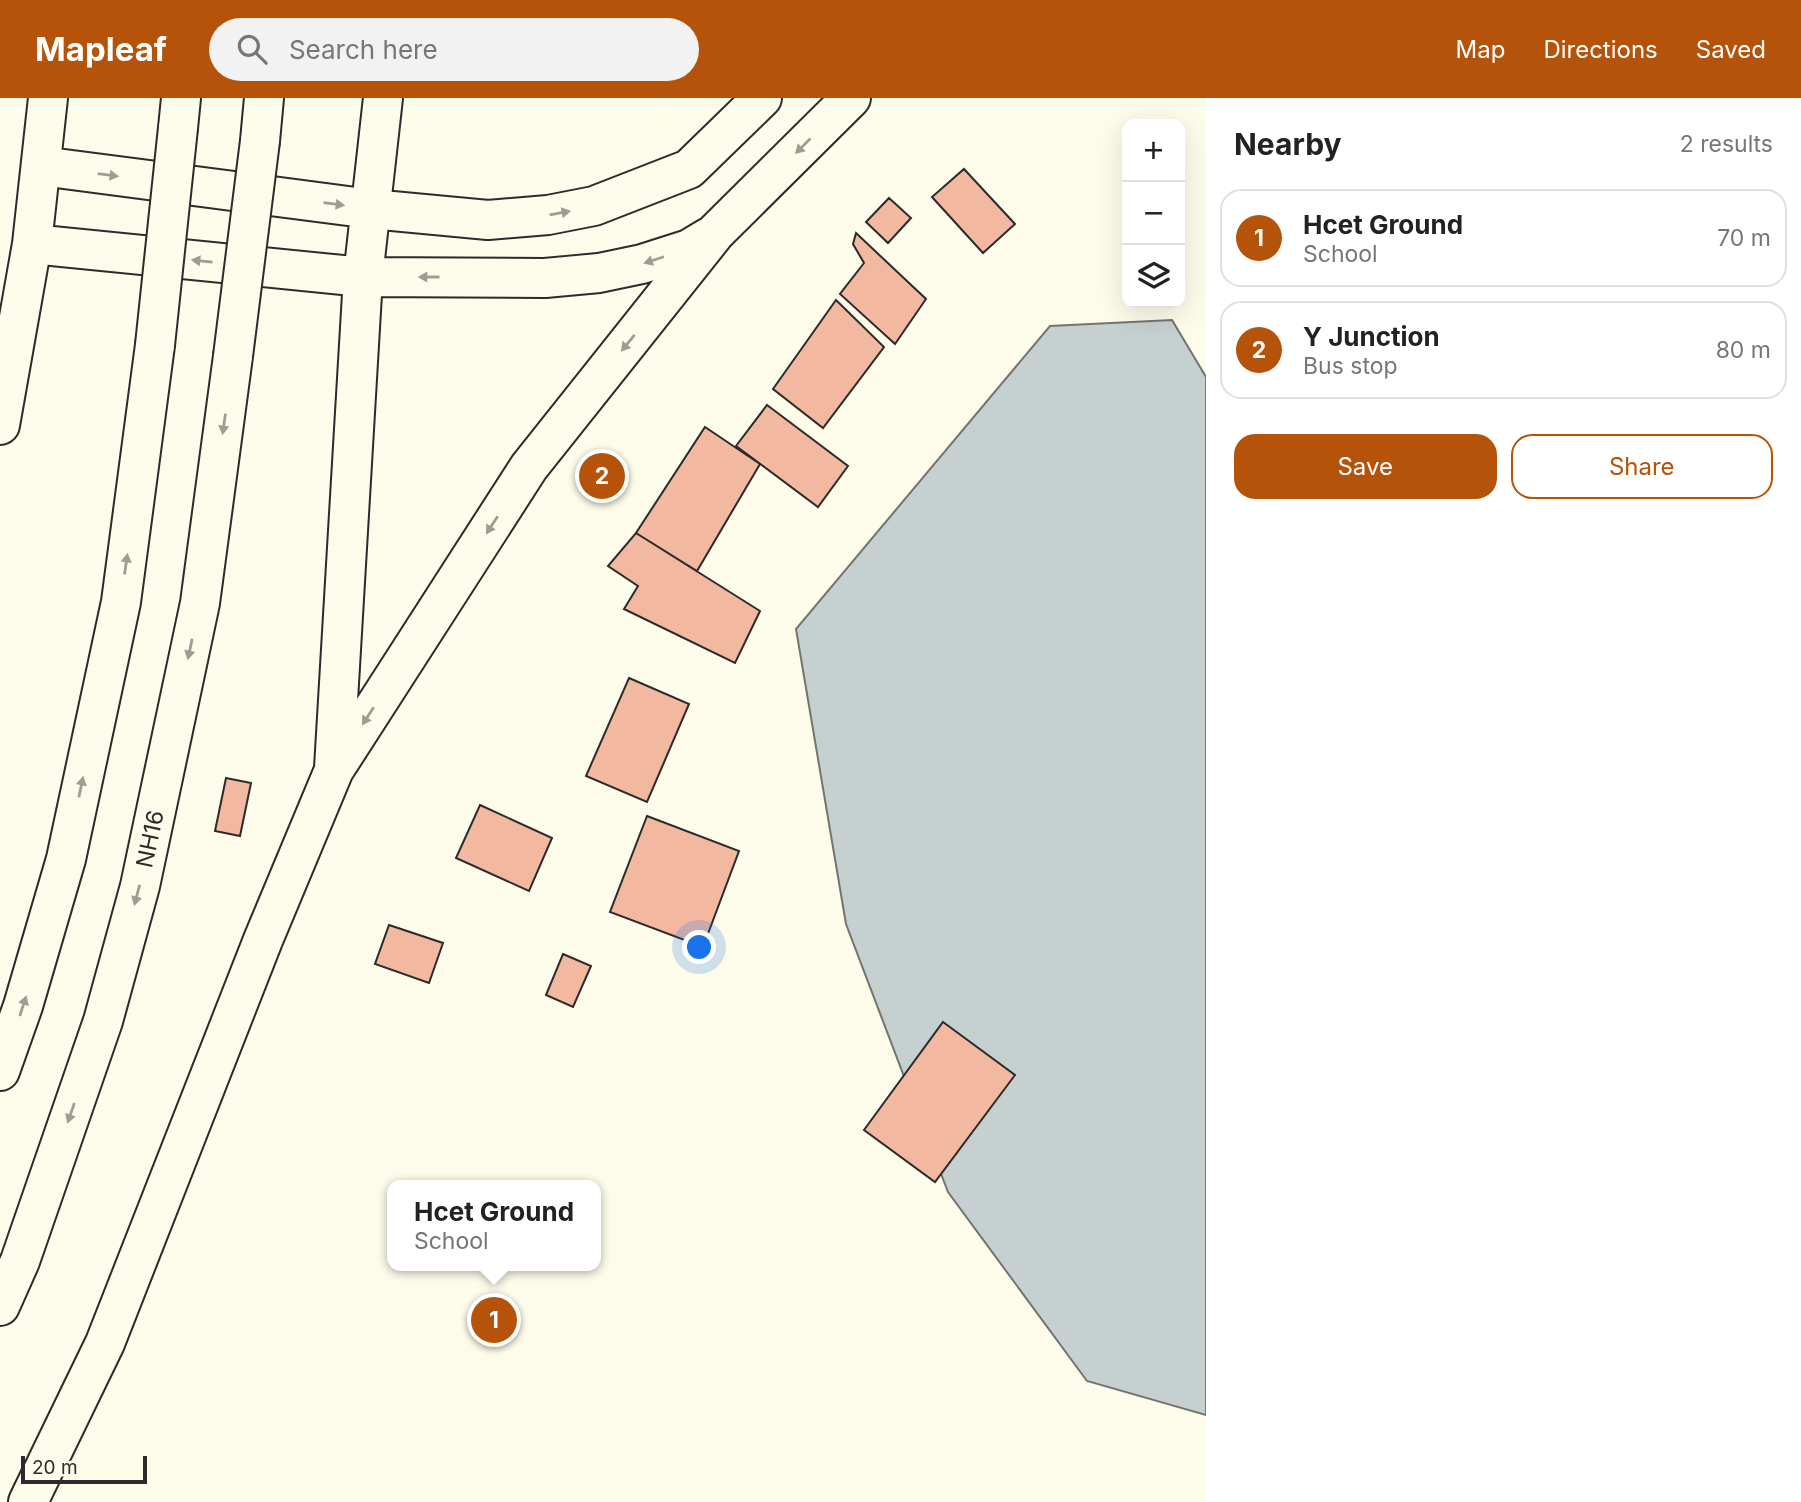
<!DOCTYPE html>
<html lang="en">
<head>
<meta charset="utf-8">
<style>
	body { margin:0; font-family:Inter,sans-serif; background:#f2f2f2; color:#222 }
	.controls { position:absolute; right:21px; top:21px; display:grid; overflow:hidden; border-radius:14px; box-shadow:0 7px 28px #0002 }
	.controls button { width:63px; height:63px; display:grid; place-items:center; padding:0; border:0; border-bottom:2px solid #e0e0e0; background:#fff; color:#222; font:35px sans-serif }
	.scale { position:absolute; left:21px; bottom:18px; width:126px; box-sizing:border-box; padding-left:7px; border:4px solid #2b2b2b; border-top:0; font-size:19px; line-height:24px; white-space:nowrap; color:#2b2b2b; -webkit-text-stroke:5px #fdfbea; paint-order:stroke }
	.you { position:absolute; left:700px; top:850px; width:24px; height:24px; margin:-18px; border:5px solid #fff; border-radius:50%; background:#1a73e8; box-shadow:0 0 0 10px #1a73e833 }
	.badge { display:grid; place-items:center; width:46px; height:46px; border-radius:50%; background:#b45309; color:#fff; font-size:23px; font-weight:700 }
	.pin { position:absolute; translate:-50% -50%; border:4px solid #fff; box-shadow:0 2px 7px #0006 }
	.popup { position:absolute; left:387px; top:1082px; width:214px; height:91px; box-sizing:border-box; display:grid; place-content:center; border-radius:14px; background:#fff; filter:drop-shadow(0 2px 5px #0005); font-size:23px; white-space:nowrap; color:#767676 }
	.popup b { font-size:26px; color:#222 }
	.popup::after { content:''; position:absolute; left:50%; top:100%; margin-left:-14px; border:14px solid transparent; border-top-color:#fff }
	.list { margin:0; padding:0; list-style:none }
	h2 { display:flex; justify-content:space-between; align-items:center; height:91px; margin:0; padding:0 28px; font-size:30px }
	h2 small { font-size:23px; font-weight:400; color:#767676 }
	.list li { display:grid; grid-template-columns:46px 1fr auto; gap:21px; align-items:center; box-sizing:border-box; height:98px; margin:0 14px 14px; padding:0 14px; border:2px solid #e0e0e0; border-radius:21px }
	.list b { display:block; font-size:26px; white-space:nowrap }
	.list p { margin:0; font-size:23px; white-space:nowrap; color:#767676 }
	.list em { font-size:23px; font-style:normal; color:#767676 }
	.actions { display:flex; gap:14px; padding:21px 28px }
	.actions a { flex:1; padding:16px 0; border:2px solid #b45309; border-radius:21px; text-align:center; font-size:24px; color:#b45309 }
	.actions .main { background:#b45309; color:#fff }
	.icon { flex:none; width:38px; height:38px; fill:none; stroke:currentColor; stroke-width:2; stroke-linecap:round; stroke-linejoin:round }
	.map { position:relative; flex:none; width:1206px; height:1404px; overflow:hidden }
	header { display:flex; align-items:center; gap:42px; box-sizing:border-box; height:98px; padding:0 35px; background:#b45309; color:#fff }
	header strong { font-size:33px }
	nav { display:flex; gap:38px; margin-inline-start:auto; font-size:24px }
	.search { width:490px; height:63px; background:#f2f2f2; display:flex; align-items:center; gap:18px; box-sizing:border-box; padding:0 24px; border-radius:38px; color:#767676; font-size:26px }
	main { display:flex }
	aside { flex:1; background:#fff }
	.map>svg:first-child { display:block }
	.water { fill:#c7d0d0; stroke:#74746e; stroke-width:2 }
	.building { fill:#f2b8a0; stroke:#2b2b2b; stroke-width:2 }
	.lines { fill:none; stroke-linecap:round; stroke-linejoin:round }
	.major-casing { stroke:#2b2b2b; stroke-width:42 }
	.highway-casing { stroke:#2b2b2b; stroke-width:42 }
	.major { stroke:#fdfbea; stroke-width:38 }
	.highway { stroke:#fdfbea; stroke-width:38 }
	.highway-bridge-casing { stroke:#2b2b2b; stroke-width:42; stroke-linecap:butt }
	.highway-bridge { stroke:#fdfbea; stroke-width:38 }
	.oneway { fill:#9e9d94 }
	.labels { text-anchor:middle; stroke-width:5; stroke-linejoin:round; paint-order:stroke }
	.street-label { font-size:23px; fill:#2b2b2b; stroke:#fdfbea }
</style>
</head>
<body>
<header>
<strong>Mapleaf</strong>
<div class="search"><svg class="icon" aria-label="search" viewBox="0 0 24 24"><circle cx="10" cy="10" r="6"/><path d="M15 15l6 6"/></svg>Search here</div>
<nav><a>Map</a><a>Directions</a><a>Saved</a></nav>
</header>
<main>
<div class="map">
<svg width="1206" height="1404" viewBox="0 0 1206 1404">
	<rect width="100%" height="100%" fill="#fdfbea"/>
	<!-- water -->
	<path class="water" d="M1172 222 1206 279V1317L1087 1283 948 1094 846 826 796 531 1050 228Z"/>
	<!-- building -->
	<path class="building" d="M964 71 1015 126 983 155 932 99Z
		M889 100 911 120 888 145 866 124Z
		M856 135 926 201 895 246 840 196 864 165 853 146Z
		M836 202 884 249 823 330 773 291Z
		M767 307 848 368 818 409 736 348Z
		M705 329 760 366 697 473 636 435Z
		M636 435 760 513 735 565 624 511 638 488 608 468Z
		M629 580 689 606 647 704 586 678Z
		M226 680 251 685 240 738 215 733Z
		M480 707 552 740 529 793 456 760Z
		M647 718 739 753 703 849 610 814Z
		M389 827 443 845 429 885 375 866Z
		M563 856 591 868 573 909 546 897Z
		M943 924 1015 977 935 1084 864 1032Z"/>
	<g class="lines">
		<defs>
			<path id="major" d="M41 68 371 111 488 122 548 117 594 108 689 71 762 0
				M32 146 363 179 545 180 599 175 642 166 689 151 709 139
				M0 327 32 146 48 0
				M334 670 363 179 383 0
				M28 1404 105 1245 263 842 334 672 529 369 716 134 851 0"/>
			<path id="highway" d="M178 30 181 0
				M260 43 264 0
				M0 973 23 908 66 761 121 504 155 247
				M0 1208 20 1163 103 923 140 788 200 505 233 258"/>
		</defs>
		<!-- major casing -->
		<use href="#major" class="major-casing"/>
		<!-- highway casing -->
		<use href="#highway" class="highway-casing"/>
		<!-- major -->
		<use href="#major" class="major"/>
		<!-- highway -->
		<use href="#highway" class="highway"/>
		<defs>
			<path id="highway-bridge" d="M155 247 178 30
				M233 258 260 43"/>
		</defs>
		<!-- highway-bridge casing -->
		<use href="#highway-bridge" class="highway-bridge-casing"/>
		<!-- highway-bridge -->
		<use href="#highway-bridge" class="highway-bridge"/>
	</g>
	<!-- one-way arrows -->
	<defs><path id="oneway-solid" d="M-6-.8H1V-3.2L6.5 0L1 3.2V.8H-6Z" transform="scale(1.75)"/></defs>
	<g class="oneway">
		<use href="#oneway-solid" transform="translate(803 48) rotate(135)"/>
		<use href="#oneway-solid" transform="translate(108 77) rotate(7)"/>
		<use href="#oneway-solid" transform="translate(334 106) rotate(7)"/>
		<use href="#oneway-solid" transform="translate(560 115) rotate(-10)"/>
		<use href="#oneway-solid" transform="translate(654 162) rotate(162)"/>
		<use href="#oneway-solid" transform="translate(202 163) rotate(-174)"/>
		<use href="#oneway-solid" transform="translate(429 179) rotate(-180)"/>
		<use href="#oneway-solid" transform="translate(628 245) rotate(129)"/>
		<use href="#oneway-solid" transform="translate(224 326) rotate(98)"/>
		<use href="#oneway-solid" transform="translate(492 427) rotate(123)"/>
		<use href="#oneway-solid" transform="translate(126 466) rotate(-82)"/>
		<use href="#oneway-solid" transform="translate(190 551) rotate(102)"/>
		<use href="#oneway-solid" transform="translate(368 618) rotate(123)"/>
		<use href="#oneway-solid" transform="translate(81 689) rotate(-78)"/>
		<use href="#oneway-solid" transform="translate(137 797) rotate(105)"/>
		<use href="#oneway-solid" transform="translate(23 908) rotate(-72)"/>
		<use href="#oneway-solid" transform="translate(71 1015) rotate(109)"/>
	</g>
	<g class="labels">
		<!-- street labels -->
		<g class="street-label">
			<text transform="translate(150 741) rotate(-78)" y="8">NH16</text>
		</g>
	</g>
</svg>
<div class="controls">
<button>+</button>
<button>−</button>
<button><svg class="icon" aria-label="layers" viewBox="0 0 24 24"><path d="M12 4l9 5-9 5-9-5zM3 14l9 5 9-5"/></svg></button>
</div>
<div class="scale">20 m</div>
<div class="you"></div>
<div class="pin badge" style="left:494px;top:1222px">1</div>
<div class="popup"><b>Hcet Ground</b>School</div>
<div class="pin badge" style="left:602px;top:378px">2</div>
</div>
<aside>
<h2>Nearby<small>2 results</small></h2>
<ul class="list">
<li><span class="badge">1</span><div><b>Hcet Ground</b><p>School</p></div><em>70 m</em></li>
<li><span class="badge">2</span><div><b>Y Junction</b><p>Bus stop</p></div><em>80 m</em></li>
</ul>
<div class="actions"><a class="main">Save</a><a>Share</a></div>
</aside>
</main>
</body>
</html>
